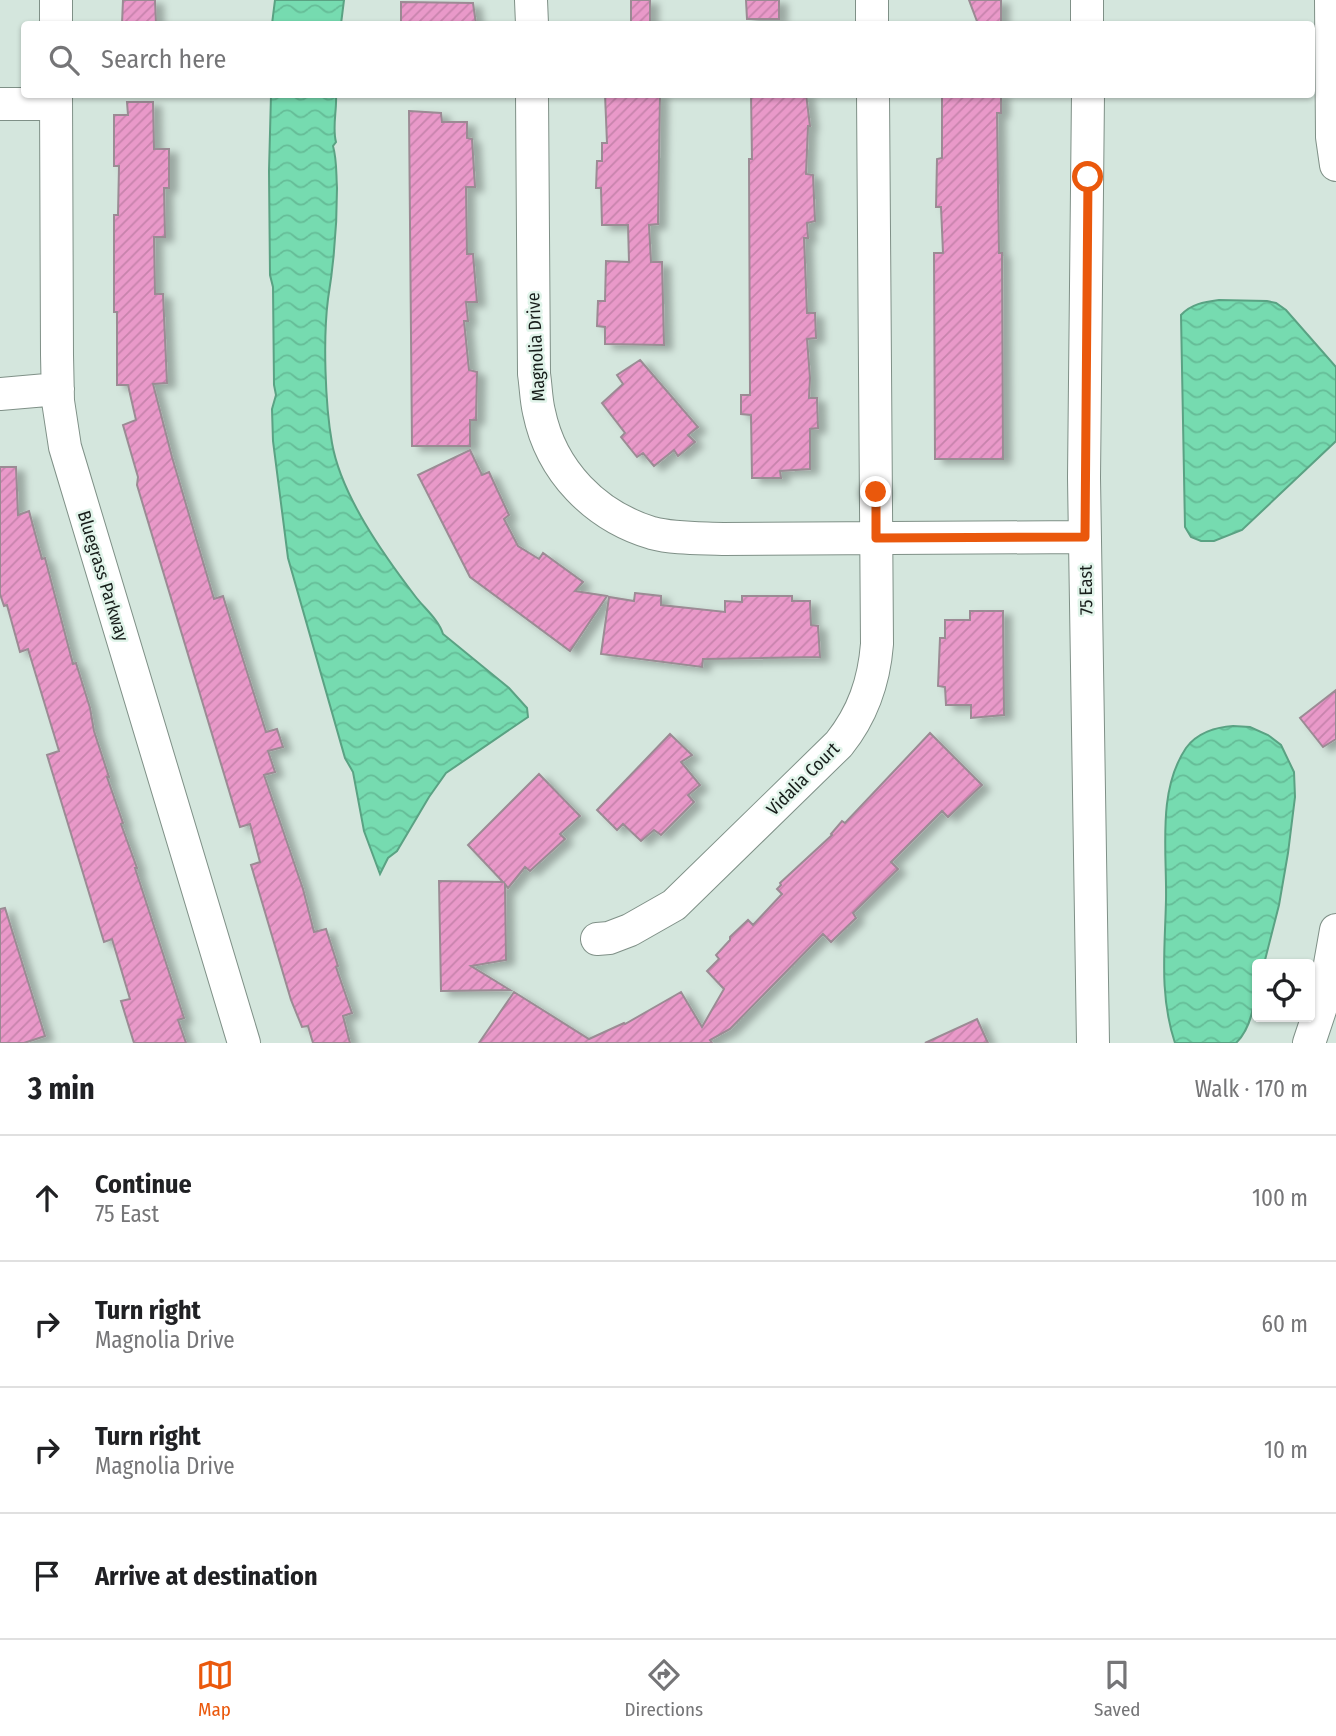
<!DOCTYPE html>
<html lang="en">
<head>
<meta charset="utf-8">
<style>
	body { margin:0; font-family:"Fira Sans Condensed",sans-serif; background:#f2f2f2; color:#202124 }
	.controls { position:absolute; right:21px; bottom:21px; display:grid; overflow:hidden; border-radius:7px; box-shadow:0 2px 5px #0004 }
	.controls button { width:63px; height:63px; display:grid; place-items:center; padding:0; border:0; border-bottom:2px solid #e0e0e0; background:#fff; color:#202124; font:35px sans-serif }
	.stop { position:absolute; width:21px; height:21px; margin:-16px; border:5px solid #ea580c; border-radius:50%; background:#fff }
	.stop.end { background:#ea580c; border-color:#fff; box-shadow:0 2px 7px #0008 }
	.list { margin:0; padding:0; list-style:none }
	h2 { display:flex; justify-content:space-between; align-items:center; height:91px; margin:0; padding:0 28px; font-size:30px }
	h2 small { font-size:23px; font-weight:400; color:#757577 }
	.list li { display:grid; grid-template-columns:46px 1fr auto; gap:21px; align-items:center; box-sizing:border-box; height:126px; padding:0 28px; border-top:2px solid #e0e0e0 }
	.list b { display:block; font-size:26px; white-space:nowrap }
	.list p { margin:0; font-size:23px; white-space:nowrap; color:#757577 }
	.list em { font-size:23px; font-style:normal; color:#757577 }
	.icon { flex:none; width:38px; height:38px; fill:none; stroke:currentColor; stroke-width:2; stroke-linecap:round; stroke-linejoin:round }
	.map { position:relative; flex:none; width:1336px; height:1043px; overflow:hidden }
	.search { position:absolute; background:#fff; box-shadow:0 2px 5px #0004; left:21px; right:21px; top:21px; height:77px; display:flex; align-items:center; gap:18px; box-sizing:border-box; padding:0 24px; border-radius:7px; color:#757577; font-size:26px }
	.sheet { height:595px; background:#fff }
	nav { display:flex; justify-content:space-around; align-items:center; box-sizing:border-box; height:98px; border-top:2px solid #e0e0e0; background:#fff; font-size:19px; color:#757577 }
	nav a { display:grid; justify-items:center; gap:4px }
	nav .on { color:#ea580c }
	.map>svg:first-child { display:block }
	.water { fill:url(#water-waves); stroke:#5aa283; stroke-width:2 }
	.building { fill:url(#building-hatch); stroke:#9b8b94; stroke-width:2; filter:url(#shadow) }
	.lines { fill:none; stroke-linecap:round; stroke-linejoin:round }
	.minor-casing { stroke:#7f9087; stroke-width:34 }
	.minor { stroke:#fff; stroke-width:32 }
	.route { stroke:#ea580c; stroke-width:9 }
	.labels { text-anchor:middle; stroke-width:5; stroke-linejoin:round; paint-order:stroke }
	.street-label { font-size:18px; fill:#171d1a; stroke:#e1f4ea }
</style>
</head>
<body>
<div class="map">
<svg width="1336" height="1043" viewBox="0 0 1336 1043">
	<defs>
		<pattern id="water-waves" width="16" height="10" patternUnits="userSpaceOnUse" patternTransform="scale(1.75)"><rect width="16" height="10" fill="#76dbb0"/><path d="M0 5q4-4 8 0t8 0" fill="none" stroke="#65bc97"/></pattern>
		<pattern id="building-hatch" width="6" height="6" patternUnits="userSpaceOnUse" patternTransform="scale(1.75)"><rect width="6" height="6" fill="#e999c9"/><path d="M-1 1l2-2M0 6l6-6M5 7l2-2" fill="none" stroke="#c783ac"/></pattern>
		<filter id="shadow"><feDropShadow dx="8" dy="4.5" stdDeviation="3.5" flood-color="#0004"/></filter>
	</defs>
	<rect width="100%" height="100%" fill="#d4e6dd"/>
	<!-- water -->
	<path class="water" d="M275 0H344L341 24H272Z
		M271 95H336C337 110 332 128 336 142L333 146C337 160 336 173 337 188 337 225 334 262 328 299 323 338 325 404 332 443 341 495 383 554 415 596 424 608 439 620 443 634L509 688 527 708 528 717 446 773 429 797 397 851 388 858 380 874 364 831 353 772 345 758 288 558 273 441 272 409 276 395 274 385 273 287 270 275 269 171Z
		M1219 300 1267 301 1276 303 1286 310 1336 367V441L1242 530 1214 541H1201L1191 537 1185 527 1181 315C1191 304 1204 302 1219 300Z
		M1233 726 1250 727 1268 735 1281 745 1294 772 1295 797 1288 853 1279 905 1264 964H1257C1257 989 1255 1025 1236 1043H1175C1159 995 1165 949 1166 900 1167 851 1157 791 1186 748 1197 733 1216 727 1233 726Z"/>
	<!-- building -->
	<path class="building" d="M123 0H155L156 24H122Z
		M631 0H650V24H631Z
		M746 0H779V19H747Z
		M969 0H1001V24H978Z
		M401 2 473 3 476 24H401Z
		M605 94H660L658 224 649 225 651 262H662L664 345 605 344V327L597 326 598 301H605L606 261 629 262 628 225H602L601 188H596L597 161H602V143H607Z
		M751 94H806L810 126H808L806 174 813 175 815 221 807 223 808 238H804L807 313H815L816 338 807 339 810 378 809 398H817L818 428 810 429V469L780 471 781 478H752L751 415 741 414V395H750L749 159H752Z
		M942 94H1001V113H997L999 253H1002L1003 459H935L934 253H943L941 207H936L937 159 942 158Z
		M127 102H153L154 149H169V188H164L165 237H154L155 294H163L167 383 153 384 172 457 214 599 223 596 266 732 277 729 283 747 268 751 275 772 264 775 303 889 314 932 326 929 338 966 336 967 352 1013 343 1016 350 1043H313L308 1026 302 1027 291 1000 251 865 260 862 250 824 240 827 137 485 138 477 123 425 136 420 128 385H117V312H114V215H118L119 166H114V115H128Z
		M409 111 441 113 442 122H467V138L472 139 475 187H466L467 254H473L477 302H466L468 321H464L469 370 477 372 476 420H470V446H412Z
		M640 360 698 427 688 435 695 442 678 456 674 450 654 466 643 453 637 457 621 437 625 433 602 403 623 384 617 375Z
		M470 450 482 475 489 472 509 515 504 519 518 546 539 559 543 553 583 582 575 591 607 596 570 651 470 577 418 475Z
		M0 467H16L18 515 29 511 42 559 45 558 73 664 76 663 90 708 94 731 109 777H107L123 823 121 824 137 868H135L184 1018 178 1020 186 1043H134L121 1001 130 999 112 939 104 942 47 755 59 751 28 649 20 652 7 605 4 606 0 594Z
		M635 593 661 596V605L725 612V601L742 602V596H792V601H810L811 625 818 626 820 657 703 659 702 667 601 654 609 597 634 601Z
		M970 611H1003L1004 715 971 718V705H946L945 687 938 686 940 638H945V620H970Z
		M1336 690V739L1323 747 1300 718Z
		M930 733 982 785 948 817 942 811 891 862 898 869 853 913 856 918 831 942 823 934 730 1029 710 1040 712 1043H479L514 992 589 1039 624 1023 625 1024 681 992 702 1027 724 989 707 971 719 959 716 955 730 940V937L748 920 753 925 782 894 777 889 781 885 780 883 832 835 831 834 842 821 845 823Z
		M670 734 692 755 681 762 700 785 688 795 694 802 661 835 654 830 641 841 623 824 617 830 597 810Z
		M539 774 580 816 560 834 565 839 530 871 525 867 508 888 505 884 506 960 471 966 510 990 441 991 439 881 503 882 468 845Z
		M5 908 45 1036 24 1043H0V909Z
		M977 1019 988 1043H925Z"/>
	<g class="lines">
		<defs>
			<path id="minor" d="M56 0V24
				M531 0 532 24
				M872 0V24
				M1087 0V24
				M1331 0 1332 137 1336 165
				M56 94 57 355 58 401 65 447 244 1043
				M532 94 534 374C536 387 536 400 539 412 551 471 595 516 652 533 674 539 700 538 723 539L1085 537
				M1088 94 1084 478 1093 1043
				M0 104H56
				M0 394 58 389
				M597 939 609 938 630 930 674 905 839 744C863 714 874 682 877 644L873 94
				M1309 1043 1324 998 1336 930"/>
		</defs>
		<!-- minor casing -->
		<use href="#minor" class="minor-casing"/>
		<!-- minor -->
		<use href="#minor" class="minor"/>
	</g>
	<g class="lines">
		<!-- route -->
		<path class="route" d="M876 492V538L1085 537 1088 177"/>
	</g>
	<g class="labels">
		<!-- street labels -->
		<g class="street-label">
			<text transform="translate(536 347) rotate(-93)" y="6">Magnolia Drive</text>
			<text transform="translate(103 576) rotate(73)" y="6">Bluegrass Parkway</text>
			<text transform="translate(1086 590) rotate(-91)" y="6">75 East</text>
			<text transform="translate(803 779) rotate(-45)" y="6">Vidalia Court</text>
		</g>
	</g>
</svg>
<div class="controls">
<button><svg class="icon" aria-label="locate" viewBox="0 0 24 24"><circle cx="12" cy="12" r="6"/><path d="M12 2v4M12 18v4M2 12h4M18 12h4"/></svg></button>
</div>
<div class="stop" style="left:1088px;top:177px"></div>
<div class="stop end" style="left:876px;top:492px"></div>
<div class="search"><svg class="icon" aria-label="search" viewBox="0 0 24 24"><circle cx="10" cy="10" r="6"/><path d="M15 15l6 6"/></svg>Search here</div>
</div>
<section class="sheet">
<h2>3 min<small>Walk · 170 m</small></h2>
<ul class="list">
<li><svg class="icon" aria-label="ahead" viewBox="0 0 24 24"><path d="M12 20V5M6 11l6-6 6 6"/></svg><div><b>Continue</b><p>75 East</p></div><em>100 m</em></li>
<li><svg class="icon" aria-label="right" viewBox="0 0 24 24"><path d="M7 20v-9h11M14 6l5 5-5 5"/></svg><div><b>Turn right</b><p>Magnolia Drive</p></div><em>60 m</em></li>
<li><svg class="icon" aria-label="right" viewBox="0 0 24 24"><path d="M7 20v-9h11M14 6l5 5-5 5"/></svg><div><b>Turn right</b><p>Magnolia Drive</p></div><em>10 m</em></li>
<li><svg class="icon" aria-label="arrive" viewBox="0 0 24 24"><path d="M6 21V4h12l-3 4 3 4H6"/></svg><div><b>Arrive at destination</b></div></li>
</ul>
</section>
<nav>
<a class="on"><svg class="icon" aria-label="map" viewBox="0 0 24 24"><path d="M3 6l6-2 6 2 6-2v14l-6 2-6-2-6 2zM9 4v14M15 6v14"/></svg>Map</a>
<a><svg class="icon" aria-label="directions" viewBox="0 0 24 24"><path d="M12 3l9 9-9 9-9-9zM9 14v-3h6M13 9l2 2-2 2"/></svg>Directions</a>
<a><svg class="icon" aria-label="saved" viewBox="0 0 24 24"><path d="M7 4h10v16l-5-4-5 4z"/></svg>Saved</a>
</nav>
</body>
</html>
